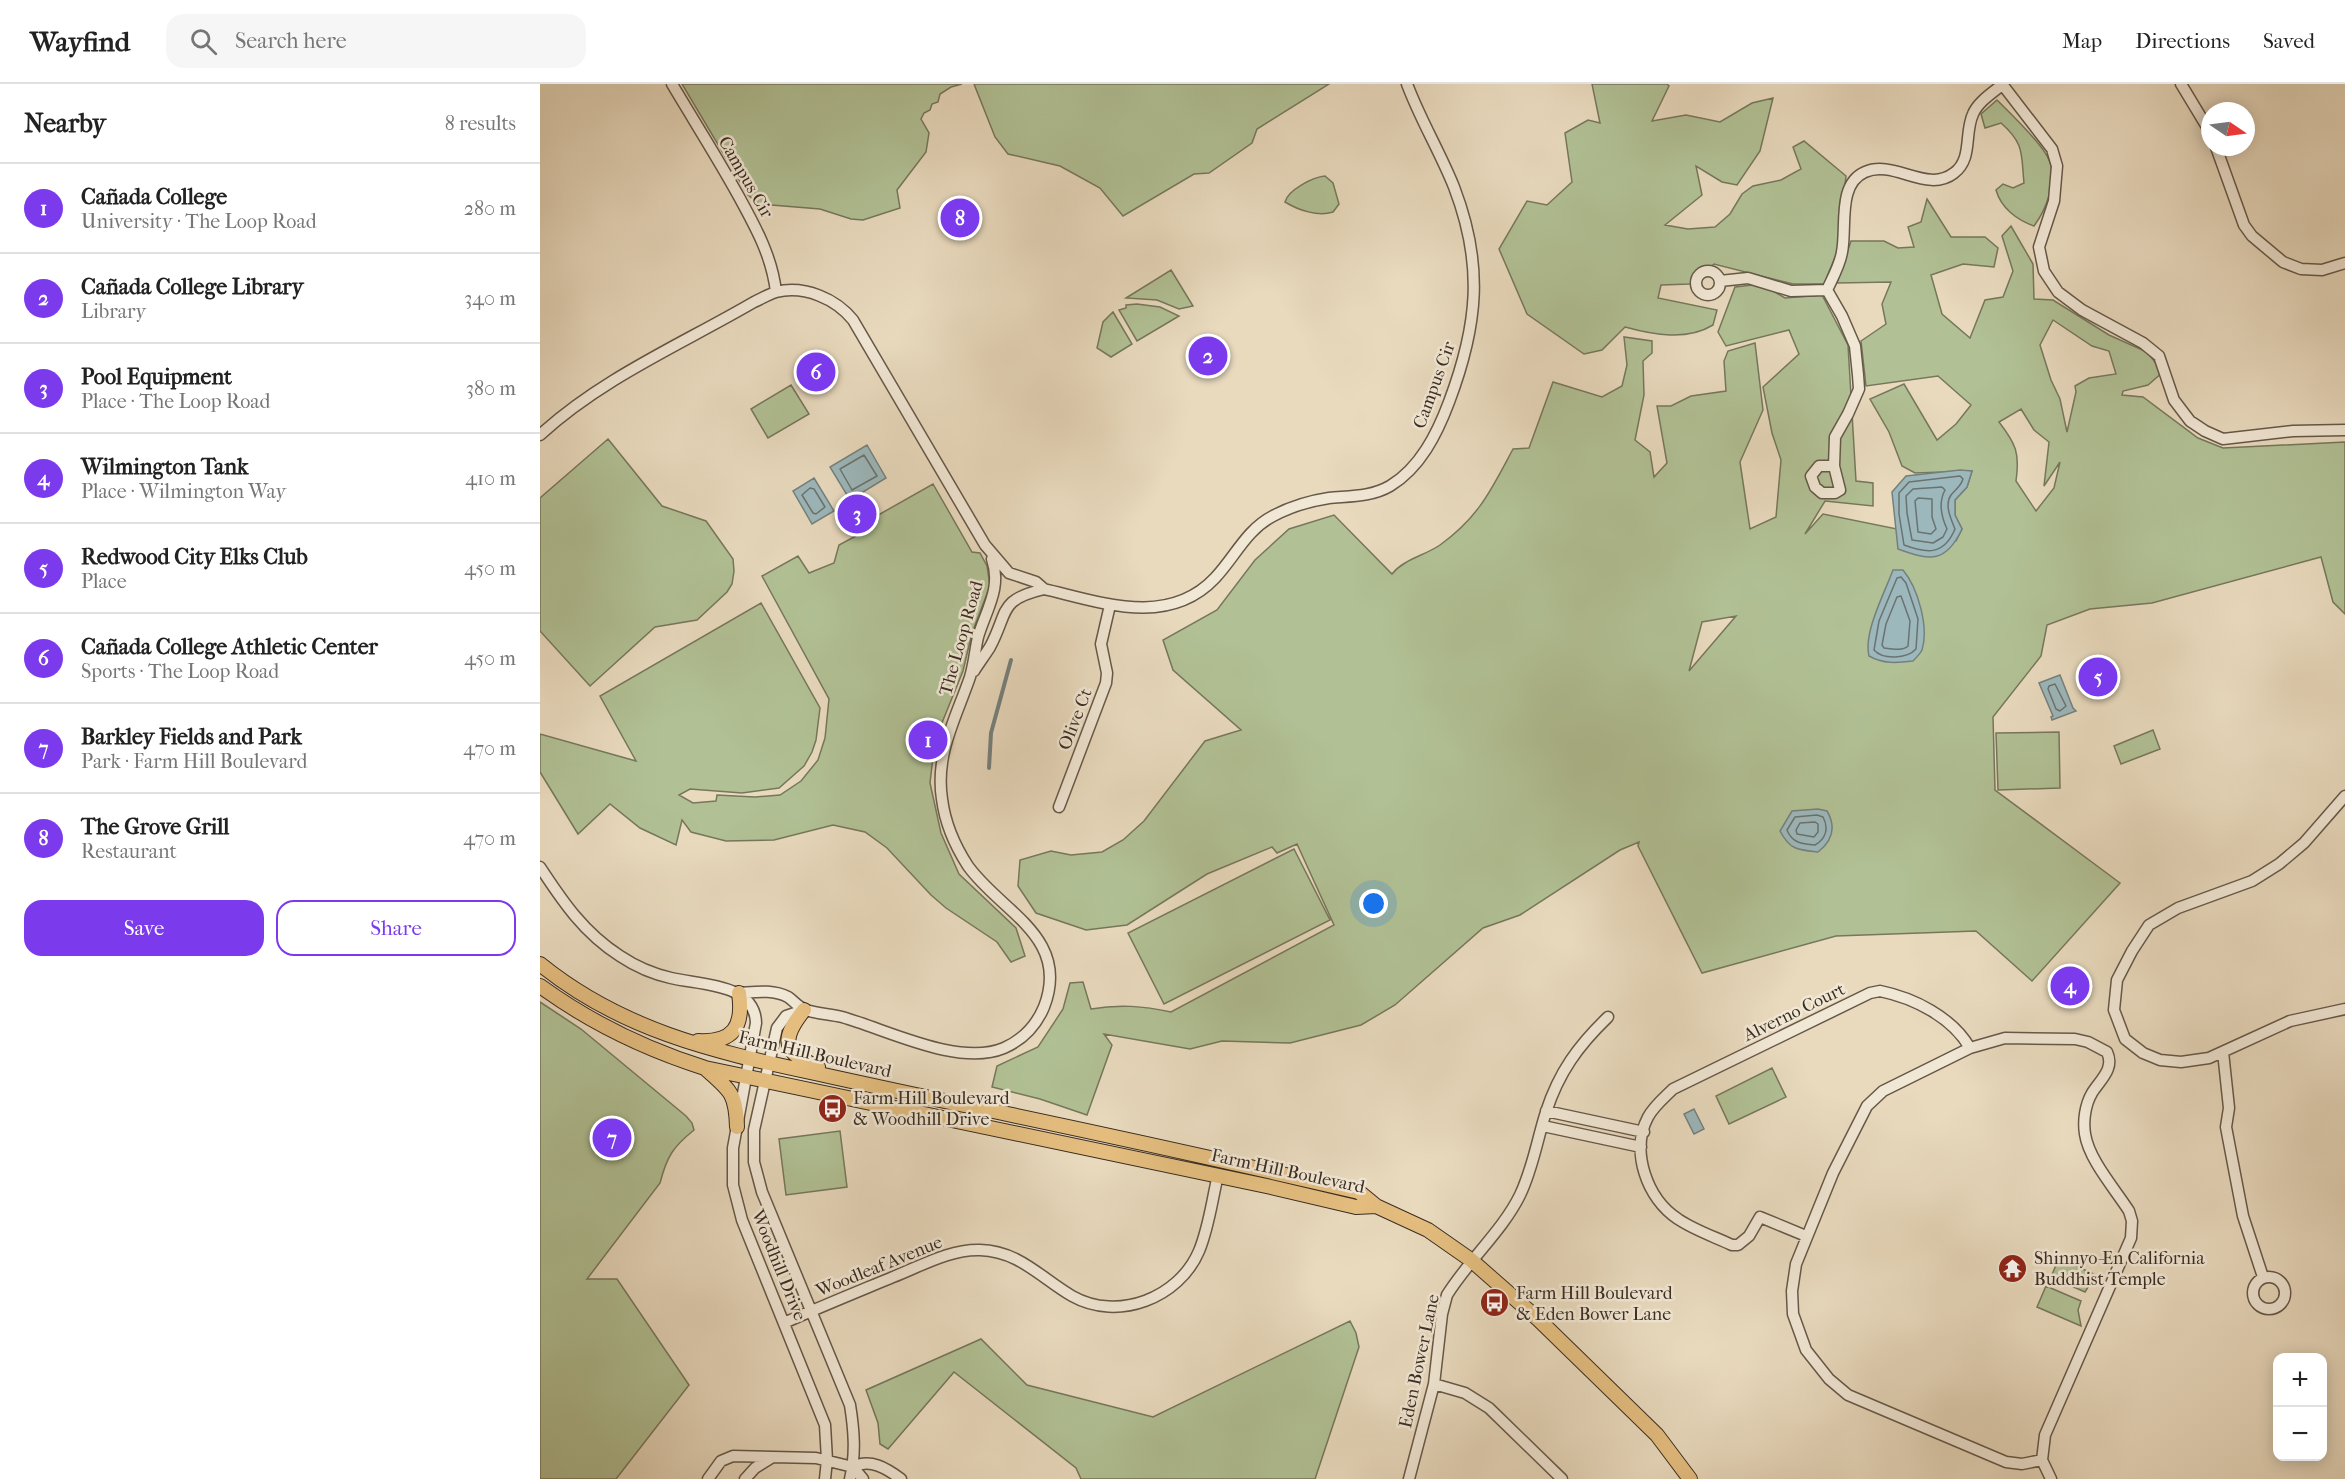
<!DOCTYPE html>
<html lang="en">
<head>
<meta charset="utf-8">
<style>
	body { margin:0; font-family:"IM FELL French Canon",serif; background:#f6f6f6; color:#222 }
	.controls { position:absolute; right:18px; bottom:18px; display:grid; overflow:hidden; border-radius:12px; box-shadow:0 3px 15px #0003 }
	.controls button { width:54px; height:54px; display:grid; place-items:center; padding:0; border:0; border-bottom:2px solid #e0e0e0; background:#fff; color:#222; font:30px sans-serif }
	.compass { position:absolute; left:1661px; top:18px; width:54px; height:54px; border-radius:50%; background:#fff; box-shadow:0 3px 15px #0003; rotate:103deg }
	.you { position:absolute; left:834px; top:820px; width:21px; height:21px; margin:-15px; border:4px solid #fff; border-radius:50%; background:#1a73e8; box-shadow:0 0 0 9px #1a73e833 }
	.badge { display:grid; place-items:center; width:39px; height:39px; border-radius:50%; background:#7c3aed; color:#fff; font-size:20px; font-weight:700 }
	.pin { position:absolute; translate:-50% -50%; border:3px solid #fff; box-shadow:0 2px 6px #0006 }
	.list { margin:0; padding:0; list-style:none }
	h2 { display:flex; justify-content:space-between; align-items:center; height:78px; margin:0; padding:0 24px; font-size:26px }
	h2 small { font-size:20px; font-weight:400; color:#767676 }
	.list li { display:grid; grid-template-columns:39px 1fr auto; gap:18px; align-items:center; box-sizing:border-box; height:90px; padding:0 24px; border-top:2px solid #e0e0e0 }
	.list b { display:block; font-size:22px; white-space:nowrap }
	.list p { margin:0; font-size:20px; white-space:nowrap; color:#767676 }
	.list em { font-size:20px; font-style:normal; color:#767676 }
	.actions { display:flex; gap:12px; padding:18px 24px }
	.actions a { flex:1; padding:14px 0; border:2px solid #7c3aed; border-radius:18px; text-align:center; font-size:21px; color:#7c3aed }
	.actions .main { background:#7c3aed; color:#fff }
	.icon { flex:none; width:33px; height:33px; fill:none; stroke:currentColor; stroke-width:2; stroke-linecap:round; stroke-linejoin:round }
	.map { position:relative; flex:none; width:1805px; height:1395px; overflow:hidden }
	header { display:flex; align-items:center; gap:36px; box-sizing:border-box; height:84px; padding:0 30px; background:#fff; border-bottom:2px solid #e0e0e0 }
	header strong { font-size:28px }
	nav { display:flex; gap:33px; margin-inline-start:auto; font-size:21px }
	.search { width:420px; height:54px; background:#f6f6f6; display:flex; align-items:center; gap:15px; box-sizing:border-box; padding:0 21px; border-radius:18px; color:#767676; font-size:22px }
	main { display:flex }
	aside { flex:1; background:#fff }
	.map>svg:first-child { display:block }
	.green { fill:#b1c195; stroke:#76775c; stroke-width:1.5; fill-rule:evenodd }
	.water { fill:#9cb8bc; stroke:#75807e; stroke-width:1.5 }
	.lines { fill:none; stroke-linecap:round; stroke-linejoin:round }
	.shore { stroke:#6b726f; stroke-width:1.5 }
	.stream { stroke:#75807e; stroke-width:4 }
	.minor-casing { stroke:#665849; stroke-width:13 }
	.major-casing { stroke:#3a2d22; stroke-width:16 }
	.minor { stroke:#f1e7d5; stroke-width:10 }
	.major { stroke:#e4bd7f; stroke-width:14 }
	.labels { text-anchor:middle; stroke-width:5; stroke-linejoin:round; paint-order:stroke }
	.street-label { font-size:18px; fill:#3a2d22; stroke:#f1e7d5 }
	.poi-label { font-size:18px; fill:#3a2d22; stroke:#f1e7d5; text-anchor:start }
</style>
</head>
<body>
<header>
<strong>Wayfind</strong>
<div class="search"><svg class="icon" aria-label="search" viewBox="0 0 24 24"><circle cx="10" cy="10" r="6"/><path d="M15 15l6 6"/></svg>Search here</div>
<nav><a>Map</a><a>Directions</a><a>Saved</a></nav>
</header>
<main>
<aside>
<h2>Nearby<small>8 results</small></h2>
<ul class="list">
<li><span class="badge">1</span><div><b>Cañada College</b><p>University · The Loop Road</p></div><em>280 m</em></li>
<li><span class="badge">2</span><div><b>Cañada College Library</b><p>Library</p></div><em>340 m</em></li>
<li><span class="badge">3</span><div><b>Pool Equipment</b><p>Place · The Loop Road</p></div><em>380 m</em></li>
<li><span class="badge">4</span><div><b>Wilmington Tank</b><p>Place · Wilmington Way</p></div><em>410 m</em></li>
<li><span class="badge">5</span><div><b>Redwood City Elks Club</b><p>Place</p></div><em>450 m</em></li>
<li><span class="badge">6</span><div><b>Cañada College Athletic Center</b><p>Sports · The Loop Road</p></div><em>450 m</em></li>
<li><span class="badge">7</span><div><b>Barkley Fields and Park</b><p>Park · Farm Hill Boulevard</p></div><em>470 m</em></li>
<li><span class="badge">8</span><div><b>The Grove Grill</b><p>Restaurant</p></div><em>470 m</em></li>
</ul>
<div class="actions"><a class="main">Save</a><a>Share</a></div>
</aside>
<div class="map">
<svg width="1805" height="1395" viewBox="0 0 1805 1395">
	<rect width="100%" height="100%" fill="#e9dabe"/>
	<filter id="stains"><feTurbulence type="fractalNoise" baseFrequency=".00333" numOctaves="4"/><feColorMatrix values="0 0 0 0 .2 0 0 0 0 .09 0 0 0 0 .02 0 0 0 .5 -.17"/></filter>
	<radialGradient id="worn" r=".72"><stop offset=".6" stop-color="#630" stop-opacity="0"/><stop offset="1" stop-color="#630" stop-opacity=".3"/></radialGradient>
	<!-- green -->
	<path class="green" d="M142 0H422L411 3 400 10 398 18 392 20 390 26 384 29 381 35 389 49 386 68 357 106 360 124 323 136 311 135 280 125 219 120 208 111Z
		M434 0H789L717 45 712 59 669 89 654 90 583 132 560 104 520 82 468 70 455 53Z
		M1052 0H1127L1129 2 1112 37 1146 31 1180 38 1212 19 1233 14 1220 67 1197 101 1182 98 1156 82 1162 111 1125 141 1148 145 1175 143 1190 130 1202 110 1213 102 1241 96 1261 85 1253 63 1264 57 1306 92 1298 166 1284 200H1253L1174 180 1150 200 1121 201 1118 214 1177 226 1173 241C1147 257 1114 251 1085 243L1062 266 1044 270 987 230 959 165 987 117 1007 121 1032 98 1025 49 1048 36 1060 39Z
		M1457 16C1470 29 1503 60 1509 76 1518 96 1506 126 1494 142 1477 136 1461 124 1456 106L1463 100 1473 104 1484 99C1481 70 1485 60 1461 39L1445 44 1441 30Z
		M785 92 793 99 799 120 793 128C778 133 758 126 745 118 748 106 773 93 785 92Z
		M1387 115 1411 153H1445L1458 164 1454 183 1423 180 1391 191 1402 230 1430 254 1445 216 1463 213 1473 187 1462 152 1471 142 1493 180 1494 215 1513 216 1569 251 1607 268 1623 288 1608 301 1583 307 1582 311 1603 313 1658 354 1683 364 1805 358V530L1793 518 1781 473 1612 519 1550 525 1507 541 1501 572 1453 633 1455 706 1580 799 1492 897 1436 847 1296 852 1162 889 1098 762 1099 758 1080 766 980 831 943 844 855 921 821 941 750 959 682 957 650 965 564 950 572 961 547 1031 500 1015 452 1003 457 982 498 963 523 925 530 899 543 898 551 925C579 920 603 922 631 928L794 841 757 760 737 769 732 763 667 790 587 841 546 846 496 829 478 802 480 776 511 767 531 771 562 768 583 756 604 737 665 657 701 646 633 586 623 556 677 526 715 476 749 445 794 431 852 490C864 475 884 472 900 461 939 433 951 406 973 365L989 364 1013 298 1062 313 1082 302 1087 281 1084 253 1112 257V269L1103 277 1104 311 1095 356 1110 368 1114 393 1127 379 1117 322H1131L1151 312 1186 307 1184 277 1188 267 1215 259 1223 326 1200 378 1210 445 1236 433 1241 376 1232 349 1223 303 1259 270 1249 246 1186 262 1178 248 1195 203 1221 200 1245 214 1282 211 1308 261 1316 397 1333 399V422L1285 417 1265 450 1283 430 1416 457 1422 445 1415 431V416L1427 403 1432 387 1375 389 1362 382 1349 348 1330 315 1364 300 1397 356 1416 340 1431 321 1398 292 1326 302 1321 257 1346 240 1342 220 1351 198 1297 199 1311 157H1344L1358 164 1374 163 1368 143 1381 138ZM1513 236 1552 262 1569 267 1576 290 1549 294 1535 302 1536 308 1527 348 1520 315 1511 296 1500 261ZM1481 325 1494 346 1509 358 1504 402 1520 378 1514 404 1496 427 1476 397C1480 369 1476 360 1459 338ZM1196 532 1149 587 1162 538Z
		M631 186 653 222 639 225 617 216 586 214Z
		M597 220 620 223 639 232 597 257 579 226 586 224V221Z
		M573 228 592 260 571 273 557 264 563 238Z
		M251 301 269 330 228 354 211 325Z
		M68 355 122 422 166 437 193 475 194 487 192 500 187 508 157 536 115 543 50 602 0 547V414Z
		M393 400 432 468 440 469 447 482 450 502 432 549 423 587 395 656 390 699 401 749 419 790 476 844 485 872 471 878 457 858 406 824 391 811 347 764 325 748 293 741 234 756 186 757 151 748 142 736 136 761 100 744 70 720 38 750 0 688V650L96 677 60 612 221 519 280 624 276 656 272 668 264 682 239 704 202 709 150 705 139 711 153 719 176 717 177 711 215 713 240 711 261 697 278 676 285 654 289 615 222 492 258 472 269 489 294 479 299 461 327 446 326 438Z
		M1613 646 1620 665 1581 680 1574 662Z
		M1519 648 1520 704 1458 706 1456 649Z
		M754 765 790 836 624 920 588 849Z
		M0 918 41 945 146 1032 152 1039 154 1046C133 1063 127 1072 120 1099L47 1195H77L149 1301 76 1395H0Z
		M1232 984 1246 1013 1189 1040 1176 1012Z
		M300 1047 307 1103 246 1111 239 1055Z
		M1519 1174 1560 1193 1550 1200 1545 1208 1511 1193Z
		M1506 1202 1541 1217 1538 1226 1541 1242 1497 1223Z
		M810 1237 816 1249 819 1263 775 1395H541L536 1384 414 1288 348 1365 340 1360 338 1339 326 1306 441 1255 487 1301 613 1333Z"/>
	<!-- water -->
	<path class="water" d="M327 361 346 394 310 416 290 383Z
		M1420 386 1432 387 1427 403 1415 416V431L1422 445C1406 479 1391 477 1358 465L1352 408 1366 392Z
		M274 394 294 427 272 440 253 407Z
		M1353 486H1363C1378 504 1389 543 1382 566 1380 570 1376 574 1373 577 1357 579 1343 580 1329 572 1323 549 1345 508 1353 486Z
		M1520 591 1533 624 1536 627 1512 636 1511 633 1513 632 1499 599Z
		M1278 725 1287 727C1297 744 1292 757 1278 768 1258 766 1250 766 1240 747L1252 727Z
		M1154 1025 1164 1045 1154 1050 1144 1030Z"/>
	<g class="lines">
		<!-- shore -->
		<path class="shore" d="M324 371 337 392 312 406 300 385Z
			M1420 392 1423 395C1421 402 1416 405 1411 411 1404 421 1411 435 1415 445 1404 471 1388 470 1364 461L1359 430V409L1369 398Z
			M1402 403 1405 406C1398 419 1401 432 1407 445L1403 453 1393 459 1372 456 1367 429 1366 412 1373 405Z
			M270 404 274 405 285 423 276 430 273 429 262 411Z
			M1378 414 1392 415V433L1396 445 1391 450 1378 448 1375 417Z
			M1361 493 1366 499 1378 535 1376 565C1367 575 1343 576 1334 566L1339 537 1357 494Z
			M1361 512 1370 537 1368 562C1363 567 1352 565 1344 564L1342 561 1346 540 1357 513Z
			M1515 600 1526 622 1520 627 1516 625 1508 605 1509 602Z
			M1277 731 1283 733C1289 744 1286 755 1275 761 1262 760 1252 759 1247 746L1255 733Z
			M1275 738 1278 740V748L1274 753 1257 750 1256 746 1260 739Z"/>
		<!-- stream -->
		<path class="stream" d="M449 684 451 649 471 576"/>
		<defs>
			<path id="minor" d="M132 0C154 37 177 73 198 111 215 142 232 172 236 208
				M1462 0 1512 65 1517 82 1514 117 1499 163 1504 187 1518 208 1542 226 1603 259 1619 272 1634 316 1650 337 1665 347 1683 355 1753 347 1805 346
				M1641 0 1670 48
				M1676 63 1704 141 1712 152 1743 178 1761 185 1782 186 1805 179
				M1156 199a12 12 0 1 1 24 0a12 12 0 1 1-24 0Z
				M1180 197 1208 194 1251 207 1287 206C1293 193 1300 181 1302 168 1307 143 1297 100 1325 88 1354 75 1387 110 1414 89 1433 75 1424 49 1433 30 1438 18 1452 9 1462 1
				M1287 206 1302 232 1315 262 1318 291 1319 305 1308 330 1295 353 1294 382 1300 406 1295 409H1282L1275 403 1271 392 1279 382H1294
				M0 351C62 294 142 260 214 218 221 215 229 210 236 208 265 201 296 215 313 236L445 461 469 489 496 498 504 505C560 518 628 544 675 494 695 473 706 446 733 432 750 423 769 417 789 414 810 412 831 413 850 402 880 384 897 350 909 318 938 241 944 181 914 103 900 68 880 35 867 0
				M434 587C439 579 445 571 450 563 469 527 458 516 504 505
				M1805 712 1764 759 1739 780 1712 797 1638 824 1609 841 1592 867 1577 896 1574 926 1585 955 1603 969 1620 976 1641 978 1669 974 1750 937 1805 925
				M519 723 566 599 567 589 561 560 570 521
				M0 783C23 818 44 849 80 872 95 882 113 890 131 894 160 901 215 899 216 939L193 1064V1101L202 1136 285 1341 287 1376 285 1395
				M199 909C215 908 233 905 248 913 254 917 259 924 266 926 278 930 290 930 302 933 348 946 419 983 464 964 482 956 496 942 504 923 531 853 461 828 428 782 415 762 405 739 402 715 395 670 416 634 430 593 434 580 435 566 438 553 446 526 462 504 452 475
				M264 926 246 932 237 944 214 1046V1078L222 1108 310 1321C314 1346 316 1370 310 1395
				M1683 968 1689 1024 1686 1043 1703 1132 1723 1193
				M1006 1027 1104 1048
				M1003 1042 1101 1063
				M1266 1152 1220 1133 1209 1152 1198 1161H1192C1175 1153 1154 1146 1138 1135 1107 1115 1090 1067 1108 1033 1114 1022 1124 1014 1133 1005L1330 909 1340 907C1374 914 1412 933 1430 964
				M1713 1209a16 16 0 1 1 32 0a16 16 0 1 1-32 0Z
				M244 1239C280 1223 317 1208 353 1193 381 1182 410 1165 440 1166 479 1167 501 1194 532 1212 578 1238 639 1214 659 1167 669 1143 672 1116 678 1091
				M894 1300 925 1309 949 1324 1022 1395
				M1502 1376 1482 1380 1466 1378 1308 1311 1289 1295 1266 1266 1253 1230 1252 1207 1256 1180 1293 1089 1327 1022 1343 1007 1430 964 1465 954 1535 955 1548 958 1567 968C1575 985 1560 996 1552 1009 1545 1021 1543 1037 1545 1050 1549 1076 1575 1105 1589 1127L1592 1137 1591 1154 1505 1351 1502 1376 1511 1395
				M313 1383C330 1374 346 1384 361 1395
				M313 1383 323 1395
				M168 1395 181 1377 193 1372 276 1374 313 1383
				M205 1395 215 1384 231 1374
				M869 1395 894 1300 902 1230 907 1211C928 1177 963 1146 980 1111 993 1084 997 1056 1006 1028 1019 988 1038 962 1068 933"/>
			<path id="major" d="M0 880C80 945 171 967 270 988 325 1000 379 1012 434 1023 563 1050 691 1078 819 1108L836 1122 888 1146 931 1176 998 1235 1117 1351 1150 1395
				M0 902C51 939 105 965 165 984L731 1103 816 1123 836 1122
				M264 926C240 956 243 969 278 983
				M158 957C193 959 204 943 199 909
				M167 986C191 1007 196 1010 197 1043"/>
		</defs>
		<!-- minor casing -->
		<use href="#minor" class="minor-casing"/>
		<!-- major casing -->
		<use href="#major" class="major-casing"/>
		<!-- minor -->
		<use href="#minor" class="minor"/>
		<!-- major -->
		<use href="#major" class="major"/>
	</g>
	<!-- icons -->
	<defs>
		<symbol id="bus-disc" viewBox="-11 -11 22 22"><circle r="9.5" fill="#8f2418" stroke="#f1e7d5"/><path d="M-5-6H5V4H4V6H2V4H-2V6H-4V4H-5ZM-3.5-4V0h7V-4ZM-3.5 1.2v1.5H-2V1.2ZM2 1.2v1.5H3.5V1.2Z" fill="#fff"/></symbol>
		<symbol id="temple-disc" viewBox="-11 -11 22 22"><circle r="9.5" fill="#8f2418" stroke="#f1e7d5"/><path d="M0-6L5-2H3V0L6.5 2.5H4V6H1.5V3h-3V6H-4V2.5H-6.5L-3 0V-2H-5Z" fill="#fff"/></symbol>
	</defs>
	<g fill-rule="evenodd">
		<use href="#bus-disc" x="276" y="1008" width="33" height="33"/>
		<use href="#temple-disc" x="1456" y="1168" width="33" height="33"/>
		<use href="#bus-disc" x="938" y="1202" width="33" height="33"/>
	</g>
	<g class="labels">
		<!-- street labels -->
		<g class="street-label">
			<text transform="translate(206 93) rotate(60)" y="6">Campus Cir</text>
			<text transform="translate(894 301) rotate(-70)" y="6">Campus Cir</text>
			<text transform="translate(421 554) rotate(-74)" y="6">The Loop Road</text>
			<text transform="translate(535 635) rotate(-69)" y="6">Olive Ct</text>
			<text transform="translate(1254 928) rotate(-26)" y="6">Alverno Court</text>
			<text transform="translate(275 970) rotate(13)" y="6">Farm Hill Boulevard</text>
			<text transform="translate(748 1087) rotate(12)" y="6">Farm Hill Boulevard</text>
			<text transform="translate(239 1181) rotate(68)" y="6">Woodhill Drive</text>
			<text transform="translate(339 1182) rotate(-22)" y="6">Woodleaf Avenue</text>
			<text transform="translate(879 1277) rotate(-78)" y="6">Eden Bower Lane</text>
		</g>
		<!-- poi labels -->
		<g class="poi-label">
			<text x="313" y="1020">Farm Hill Boulevard<tspan x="313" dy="21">&amp; Woodhill Drive</tspan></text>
			<text x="1494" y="1180">Shinnyo-En California<tspan x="1494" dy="21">Buddhist Temple</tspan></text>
			<text x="976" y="1215">Farm Hill Boulevard<tspan x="976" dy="21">&amp; Eden Bower Lane</tspan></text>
		</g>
	</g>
	<rect width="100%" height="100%" filter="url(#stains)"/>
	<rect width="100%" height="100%" fill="url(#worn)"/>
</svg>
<div class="controls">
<button>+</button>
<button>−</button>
</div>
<svg class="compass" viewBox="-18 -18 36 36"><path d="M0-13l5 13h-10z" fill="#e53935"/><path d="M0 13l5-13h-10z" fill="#767676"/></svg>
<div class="you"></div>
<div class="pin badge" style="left:388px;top:656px">1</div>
<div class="pin badge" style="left:668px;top:272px">2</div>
<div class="pin badge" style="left:317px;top:430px">3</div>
<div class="pin badge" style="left:1530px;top:902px">4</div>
<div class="pin badge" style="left:1558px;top:593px">5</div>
<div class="pin badge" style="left:276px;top:288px">6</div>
<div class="pin badge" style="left:72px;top:1054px">7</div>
<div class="pin badge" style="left:420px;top:134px">8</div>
</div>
</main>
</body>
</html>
